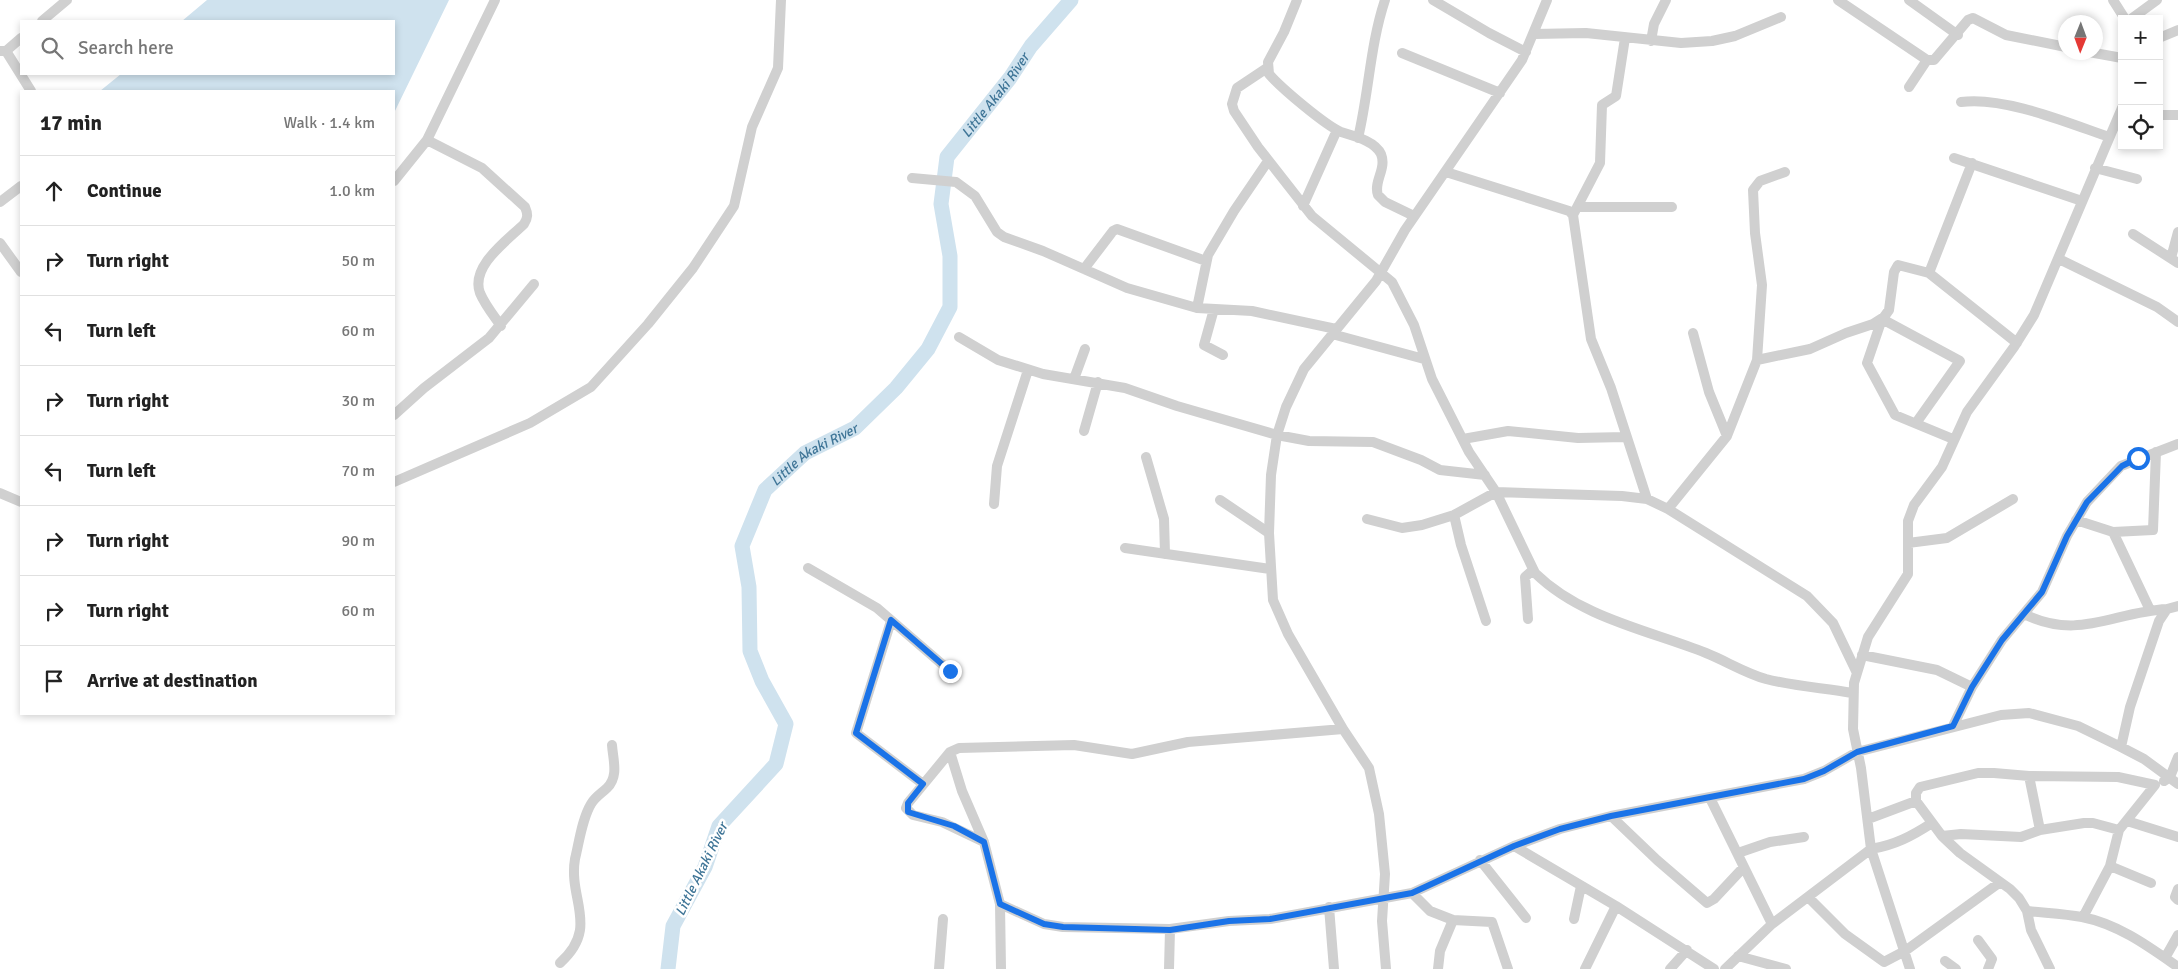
<!DOCTYPE html>
<html lang="en">
<head>
<meta charset="utf-8">
<style>
	body { margin:0; font-family:Signika,sans-serif; background:#f6f6f6; color:#222 }
	.controls { position:absolute; right:15px; top:15px; display:grid; overflow:hidden; border-radius:0px; box-shadow:0 2px 8px #0003 }
	.controls button { width:45px; height:45px; display:grid; place-items:center; padding:0; border:0; border-bottom:1px solid #e0e0e0; background:#fff; color:#222; font:25px sans-serif }
	.compass { position:absolute; left:2058px; top:15px; width:45px; height:45px; border-radius:50%; background:#fff; box-shadow:0 2px 8px #0003; rotate:181deg }
	.stop { position:absolute; width:15px; height:15px; margin:-11px; border:4px solid #1a73e8; border-radius:50%; background:#fff }
	.stop.end { background:#1a73e8; border-color:#fff; box-shadow:0 1px 5px #0008 }
	.list { margin:0; padding:0; list-style:none }
	h2 { display:flex; justify-content:space-between; align-items:center; height:65px; margin:0; padding:0 20px; font-size:21px }
	h2 small { font-size:16px; font-weight:400; color:#767676 }
	.list li { display:grid; grid-template-columns:32px 1fr auto; gap:15px; align-items:center; box-sizing:border-box; height:70px; padding:0 20px; border-top:1px solid #e0e0e0 }
	.list b { display:block; font-size:19px; white-space:nowrap }
	.list em { font-size:16px; font-style:normal; color:#767676 }
	.icon { flex:none; width:28px; height:28px; fill:none; stroke:currentColor; stroke-width:2; stroke-linecap:round; stroke-linejoin:round }
	.map { position:relative; flex:none; width:2178px; height:969px; overflow:hidden }
	.search { position:absolute; background:#fff; box-shadow:0 2px 8px #0003; left:20px; top:20px; width:375px; height:55px; display:flex; align-items:center; gap:12px; box-sizing:border-box; padding:0 18px; border-radius:0px; color:#767676; font-size:19px }
	.panel { position:absolute; background:#fff; box-shadow:0 2px 8px #0003; left:20px; top:90px; width:375px; height:625px; border-radius:0px }
	.map>svg:first-child { display:block }
	.water { fill:#cfe2ee }
	.lines { fill:none; stroke-linecap:round; stroke-linejoin:round }
	.river { stroke:#cfe2ee; stroke-width:15 }
	.minor { stroke:#d0d0d0; stroke-width:10 }
	.route { stroke:#1a73e8; stroke-width:6 }
	.labels { text-anchor:middle; stroke-width:5; stroke-linejoin:round; paint-order:stroke }
	.water-label { font-size:14px; font-style:italic; fill:#3f7597; stroke:#fff }
</style>
</head>
<body>
<div class="map">
<svg width="2178" height="969" viewBox="0 0 2178 969">
	<rect width="100%" height="100%" fill="#fff"/>
	<!-- water -->
	<path class="water" d="M207 0H449L394 113V91H100L121 74H394V21H182Z"/>
	<g class="lines">
		<!-- river -->
		<path class="river" id="s1" d="M668 969 673 926 705 867 719 826 776 764 786 724 762 681 750 651 749 587 742 546 765 490 805 453 855 428 896 388 928 349 950 307V256L941 204 947 157 1010 78 1031 46 1071 0"/>
		<!-- minor -->
		<path class="minor" d="M1297 0 1284 32 1268 62 1269 74C1281 88 1325 125 1341 132 1354 136 1375 141 1381 154 1387 169 1373 182 1378 195L1385 202 1414 216
			M1433 0 1489 33 1526 52
			M1838 0 1927 60H1934L1968 20 1973 18 2006 35 2066 47
			M1909 0 1958 35
			M2113 0 2125 19
			M2131 19 2157 0
			M42 21 67 0
			M1534 34 1586 33 1681 43 1712 41 1735 36 1781 17
			M2159 38 2178 30
			M1651 41 1654 24 1666 0
			M1 51H6L21 38
			M6 51 31 91
			M2089 52 2122 58
			M1402 53 1500 93
			M1267 68 1237 88 1232 104 1234 111 1258 147 1312 216 1392 282 1414 325 1432 379 1469 452 1496 492 1535 573C1581 618 1648 630 1706 653 1726 661 1745 673 1766 679 1793 686 1823 688 1852 693
			M1909 87 1927 60
			M1961 102C2004 96 2068 123 2109 137
			M2159 115H2178
			M1358 138C1369 92 1370 45 1385 0
			M427 140 482 168 525 207C528 214 528 218 524 224 508 240 470 266 480 293 485 305 494 316 501 326
			M1954 158 2082 201
			M2095 168 2137 179
			M1446 172 1569 211 1573 215 1591 339 1611 388 1647 499
			M912 178 956 182 975 196 997 232 1004 237 1043 251 1127 288 1197 308 1252 311 1336 329
			M394 181 427 140 495 0
			M0 202 21 186
			M1303 206 1337 130
			M1578 207H1672
			M1573 215 1600 163 1602 105 1616 96 1625 38
			M2133 234 2178 263
			M0 243 21 272
			M2171 258 2178 232
			M2059 259 2157 307 2178 322
			M1084 269 1113 231 1117 229 1206 261
			M1929 273 1972 163
			M1197 308 1208 255 1234 211 1268 161
			M1214 309 1204 345 1223 355
			M1693 333 1709 392 1727 436
			M1332 334 1424 359
			M959 337 998 360 1043 374 1125 388 1177 406 1277 435 1309 441 1373 442 1421 460 1440 470 1485 475
			M1757 360 1810 349 1846 333 1873 324 1884 317 1889 310 1894 272 1898 265 1929 273 2017 343
			M1074 379 1085 349
			M394 415 424 388 489 338 534 284
			M1916 423 1960 361 1882 319 1867 363 1895 415 1953 439
			M1084 431 1098 382
			M1463 439 1508 431 1578 438 1625 437
			M1146 457 1164 519 1165 554
			M394 482 530 423 591 387 648 324 693 268 734 206 752 127 778 68 781 0
			M0 493 21 502
			M1220 500 1269 533
			M994 504 997 466 1028 370
			M1668 509 1727 436 1757 360 1762 285 1755 233 1753 190 1760 181 1785 172
			M1454 515 1461 545 1486 621
			M1367 519 1402 528 1422 525 1454 515 1496 492 1622 496 1647 499 1668 509 1807 596 1833 623 1857 673
			M2076 520 2113 532 2153 530 2156 452
			M2113 532 2150 610
			M1908 543 1947 538 2013 499
			M1125 548 1270 569
			M808 568 877 608 950 671
			M2024 614C2079 641 2113 612 2167 609
			M1528 619 1525 577 1533 570
			M891 621 856 733 923 784
			M1862 655 1937 670 1972 687
			M1953 726 1972 687 2002 640 2042 592 2067 536 2087 502 2121 466 2178 444
			M2121 747 2130 707 2159 621 2167 609 2178 606
			M950 752 962 791 984 842 1000 904
			M2029 776 2040 830
			M2164 781 2170 777 2178 757
			M1710 798 1772 924
			M1916 801 1942 836 1960 853 2010 889 2019 898 2027 911 2031 930 2050 969
			M1611 816 1657 860 1707 903 1714 899 1743 868
			M1868 819 1916 801V793L1920 787 1978 773H1994L2029 776 2118 777 2155 785 2119 830 2110 866 2083 917
			M2127 821 2178 837
			M1942 836 1961 834 2021 837 2040 830 2084 823H2093L2119 830
			M984 842 942 822 913 815 906 808 908 803 950 752 959 748 1074 745 1132 754 1188 742 1343 729
			M1514 846 1616 906 1714 969
			M1738 853 1770 842 1804 837
			M1480 860 1526 918
			M2110 866 2151 883
			M2178 889 2175 897 2178 900
			M1412 893 1430 911 1453 920 1492 922 1508 969
			M1808 897 1845 934 1884 962 1905 951 1999 883
			M1329 907 1334 969
			M2027 911C2045 913 2064 914 2082 917 2118 924 2148 946 2178 967
			M1574 919 1581 886
			M1978 940 1992 959 1988 969
			M1738 956 1786 969
			M2165 958 2178 935
			M1945 961 1956 969
			M560 963C600 927 568 900 575 859 579 843 582 819 591 804 595 797 602 793 607 788 619 776 613 760 612 745
			M939 969 943 919
			M1001 969 1000 904 1044 924 1063 927 1170 929 1229 921 1270 919 1412 893 1514 846 1560 829 1611 816 1804 779 1824 771 1857 752 2001 715 2029 713 2078 726 2121 747 2144 759 2178 784
			M1169 969 1170 929
			M1386 969 1382 921 1385 874 1379 814 1369 768 1343 729 1288 634 1273 600 1269 533 1271 475 1277 435 1286 407 1304 369 1376 281 1405 230 1522 60 1547 0
			M1438 969 1440 951 1453 920
			M1585 969 1616 906
			M1670 969 1687 950
			M1725 969 1772 924 1871 849C1895 845 1912 836 1932 823
			M1910 969 1871 849 1861 768 1853 729 1854 683 1868 637 1908 574V521L1914 505 1942 467 1967 412 2014 347 2034 315 2122 108"/>
	</g>
	<g class="lines">
		<!-- route -->
		<path class="route" d="M950 671 891 620 856 733 923 784 908 803V812L954 826 984 842 1000 904 1044 924 1063 927 1170 930 1229 921 1270 919 1412 893 1514 846 1560 829 1611 816 1804 779 1824 771 1857 752 1953 726 1972 687 2002 640 2042 592 2067 536 2087 502 2122 466 2138 458"/>
	</g>
	<g class="labels">
		<!-- water labels -->
		<g class="water-label">
			<text dy="5" stroke="none"><textPath href="#s1" startOffset="1022">Little Akaki River</textPath></text>
			<text dy="5" stroke="none"><textPath href="#s1" startOffset="588">Little Akaki River</textPath></text>
			<text transform="translate(701 869) rotate(-64)" y="5">Little Akaki River</text>
		</g>
	</g>
</svg>
<div class="controls">
<button>+</button>
<button>−</button>
<button><svg class="icon" aria-label="locate" viewBox="0 0 24 24"><circle cx="12" cy="12" r="6"/><path d="M12 2v4M12 18v4M2 12h4M18 12h4"/></svg></button>
</div>
<svg class="compass" viewBox="-18 -18 36 36"><path d="M0-13l5 13h-10z" fill="#e53935"/><path d="M0 13l5-13h-10z" fill="#767676"/></svg>
<div class="stop" style="left:2138px;top:458px"></div>
<div class="stop end" style="left:950px;top:671px"></div>
<div class="search"><svg class="icon" aria-label="search" viewBox="0 0 24 24"><circle cx="10" cy="10" r="6"/><path d="M15 15l6 6"/></svg>Search here</div>
<section class="panel">
<h2>17 min<small>Walk · 1.4 km</small></h2>
<ul class="list">
<li><svg class="icon" aria-label="ahead" viewBox="0 0 24 24"><path d="M12 20V5M6 11l6-6 6 6"/></svg><div><b>Continue</b></div><em>1.0 km</em></li>
<li><svg class="icon" aria-label="right" viewBox="0 0 24 24"><path d="M7 20v-9h11M14 6l5 5-5 5"/></svg><div><b>Turn right</b></div><em>50 m</em></li>
<li><svg class="icon" aria-label="left" viewBox="0 0 24 24"><path d="M17 20v-9H6M10 6l-5 5 5 5"/></svg><div><b>Turn left</b></div><em>60 m</em></li>
<li><svg class="icon" aria-label="right" viewBox="0 0 24 24"><path d="M7 20v-9h11M14 6l5 5-5 5"/></svg><div><b>Turn right</b></div><em>30 m</em></li>
<li><svg class="icon" aria-label="left" viewBox="0 0 24 24"><path d="M17 20v-9H6M10 6l-5 5 5 5"/></svg><div><b>Turn left</b></div><em>70 m</em></li>
<li><svg class="icon" aria-label="right" viewBox="0 0 24 24"><path d="M7 20v-9h11M14 6l5 5-5 5"/></svg><div><b>Turn right</b></div><em>90 m</em></li>
<li><svg class="icon" aria-label="right" viewBox="0 0 24 24"><path d="M7 20v-9h11M14 6l5 5-5 5"/></svg><div><b>Turn right</b></div><em>60 m</em></li>
<li><svg class="icon" aria-label="arrive" viewBox="0 0 24 24"><path d="M6 21V4h12l-3 4 3 4H6"/></svg><div><b>Arrive at destination</b></div></li>
</ul>
</section>
</div>
</body>
</html>
